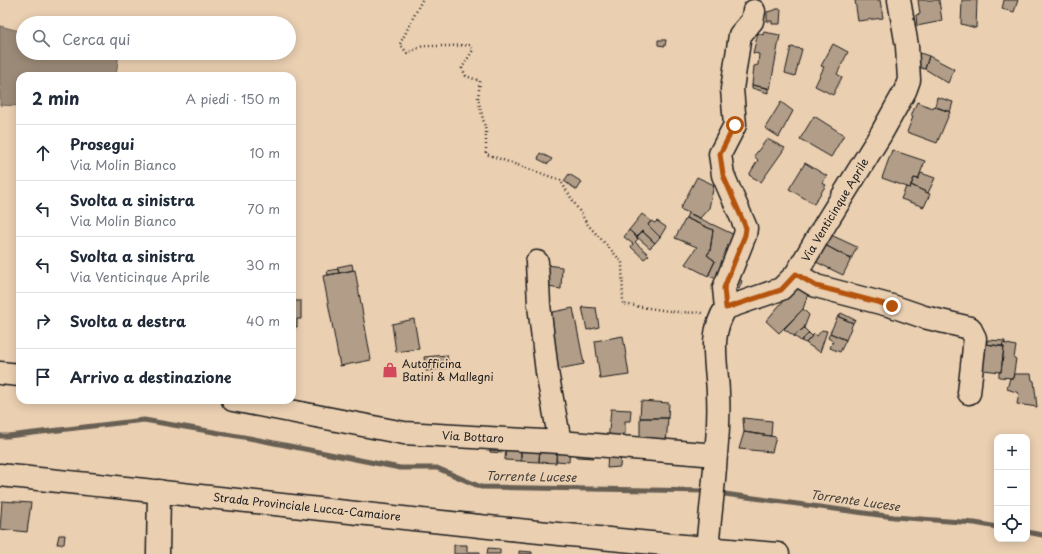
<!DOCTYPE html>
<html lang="it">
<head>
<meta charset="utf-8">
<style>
	body { margin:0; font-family:"Playpen Sans",sans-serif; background:#f2f2f3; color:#1f2937 }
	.controls { position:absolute; right:12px; bottom:12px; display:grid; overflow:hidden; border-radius:8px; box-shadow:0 2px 10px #0003 }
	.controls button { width:36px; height:36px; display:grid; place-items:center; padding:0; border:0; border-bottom:1px solid #e0e1e3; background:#fff; color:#1f2937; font:20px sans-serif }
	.stop { position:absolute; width:12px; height:12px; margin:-9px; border:3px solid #b45309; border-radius:50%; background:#fff }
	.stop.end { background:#b45309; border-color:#fff; box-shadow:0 1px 4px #0008 }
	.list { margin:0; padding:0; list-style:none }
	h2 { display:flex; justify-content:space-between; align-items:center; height:52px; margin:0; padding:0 16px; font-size:17px }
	h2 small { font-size:13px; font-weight:400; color:#747a83 }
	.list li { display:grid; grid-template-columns:26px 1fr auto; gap:12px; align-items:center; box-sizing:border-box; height:56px; padding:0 16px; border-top:1px solid #e0e1e3 }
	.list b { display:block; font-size:15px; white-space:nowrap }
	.list p { margin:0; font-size:13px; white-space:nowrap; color:#747a83 }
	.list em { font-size:13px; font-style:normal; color:#747a83 }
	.icon { flex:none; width:22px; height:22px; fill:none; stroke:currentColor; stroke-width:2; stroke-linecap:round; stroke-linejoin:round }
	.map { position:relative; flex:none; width:1042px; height:554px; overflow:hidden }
	.search { position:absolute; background:#fff; box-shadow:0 2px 10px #0003; left:16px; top:16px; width:280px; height:44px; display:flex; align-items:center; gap:10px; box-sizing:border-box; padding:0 14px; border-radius:22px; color:#747a83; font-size:15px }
	.panel { position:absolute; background:#fff; box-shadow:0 2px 10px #0003; left:16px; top:72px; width:280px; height:332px; border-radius:12px }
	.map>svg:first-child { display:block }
	.water { fill:#9b8a78; stroke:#685e53 }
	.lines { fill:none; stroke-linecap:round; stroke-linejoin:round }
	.stream { stroke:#685e53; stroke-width:5 }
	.building { fill:#b19d88; stroke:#1c1c1c }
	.minor-casing { stroke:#1c1c1c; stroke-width:25 }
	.major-casing { stroke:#1c1c1c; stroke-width:25 }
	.path { stroke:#1c1c1c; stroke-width:2.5; stroke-dasharray:1 3; stroke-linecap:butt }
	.minor { stroke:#eacfb1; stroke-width:22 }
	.major { stroke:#eacfb1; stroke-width:22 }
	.route { stroke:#b45309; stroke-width:5 }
	.labels { text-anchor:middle; stroke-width:3.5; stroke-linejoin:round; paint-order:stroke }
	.street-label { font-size:11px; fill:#1c1c1c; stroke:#eacfb1 }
	.poi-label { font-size:11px; fill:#1c1c1c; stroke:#eacfb1; text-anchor:start }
	.water-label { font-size:12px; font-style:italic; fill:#48423c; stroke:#eacfb1 }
</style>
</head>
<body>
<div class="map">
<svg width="1042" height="554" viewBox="0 0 1042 554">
	<rect width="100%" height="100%" fill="#eacfb1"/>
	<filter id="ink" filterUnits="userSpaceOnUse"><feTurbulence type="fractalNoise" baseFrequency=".025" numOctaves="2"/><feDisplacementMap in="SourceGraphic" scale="8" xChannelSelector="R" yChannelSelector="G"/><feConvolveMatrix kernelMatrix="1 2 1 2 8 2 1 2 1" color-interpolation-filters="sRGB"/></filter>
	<g filter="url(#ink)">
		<!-- water -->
		<path class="water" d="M0 26 23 32V53H119L116 76H20V106L0 105Z"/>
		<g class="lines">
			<!-- stream -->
			<path class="stream" d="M0 436H8L144 420 249 438 400 468H437L481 487 708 491
				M717 493 894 517 975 523 997 527
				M1027 532 1042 535"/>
		</g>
		<!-- building -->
		<path class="building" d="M855 0H880L883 18 858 21Z
			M918 0H939L942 21 917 26 916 15 920 14Z
			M962 0H977L976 28 961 24Z
			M1004 0H1018L1014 12 1002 9Z
			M776 9H781L780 24H772V21H767V12L775 10Z
			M764 32 780 35 770 89 752 85 754 66 758 65 759 54 753 53 758 33 763 35Z
			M658 40H666L665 46 658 45Z
			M833 44 848 52 837 74 842 77 833 95 815 86 824 67 821 66Z
			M791 47 802 49 795 76 785 73Z
			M917 52 929 56 925 69 914 66Z
			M929 56 954 69 948 83 925 69Z
			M752 85 768 88V93L752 88Z
			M937 97 953 102 950 112 935 107Z
			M781 102 793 111 779 137 765 128Z
			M917 102 933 108 934 106 950 112 937 143 907 132 913 117 911 116Z
			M814 116 844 135 831 157 800 139Z
			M767 139 785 148 761 182 749 175 758 160 754 156Z
			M892 150 925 161 918 179 914 178 910 188 882 178Z
			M540 153 552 159 548 164 538 159Z
			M805 163 827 176 822 183 826 185 814 204 789 189Z
			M921 173 935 178 928 193 911 185 914 178 918 179Z
			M569 174 582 182 577 190 564 181Z
			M697 177 714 185 709 208 700 218 680 209Z
			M911 185 930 194 924 207 901 199 906 187 910 188Z
			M688 213 741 238 719 279 708 276 715 261 707 255 710 251 713 230 686 218Z
			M642 214 651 221 648 225 660 237 655 243 642 231 637 237 629 230Z
			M686 218 713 230 710 251 707 255 715 261 708 276 685 264 697 247 675 238Z
			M651 221 655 223 657 221 666 227 660 237 648 225Z
			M629 230 638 239 635 242 649 255 644 259 631 247 633 244 624 237Z
			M642 231 655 243 650 248 637 237Z
			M831 235 857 247 851 259 825 245Z
			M825 245 851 259 843 275 816 262Z
			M352 264 353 270 339 273 337 267Z
			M546 265 562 267 561 289 541 286Z
			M338 269 339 273 328 275 327 271Z
			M355 270 371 360 340 366 323 276Z
			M739 278 742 281 739 289 731 286Z
			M796 286 808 294 803 309 779 333 766 321Z
			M292 301H301V319H297V327H292Z
			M582 307 596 308 599 327 587 330Z
			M573 308 584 364 553 370 543 314Z
			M803 309 809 315 804 328 794 336 784 329Z
			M841 313 855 320 853 323 839 317Z
			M838 316 853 323 846 340 830 333Z
			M414 319 419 349 396 352 392 324Z
			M804 328 809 333 801 341 794 336Z
			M822 330 827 331 820 352 810 346 806 343 812 336 814 334 817 336Z
			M809 333 812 336 806 343 801 341Z
			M830 333 846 340 840 352 830 348 833 341 828 338Z
			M623 336 629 375 600 379 595 341Z
			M988 340 1005 341V344L1003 343 1002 346 986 344Z
			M1003 343 1016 346 1014 358 1016 359 1013 378 999 377V372H1001L1004 347 1002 346Z
			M986 344 1004 347 1001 372 983 370Z
			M447 355 449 368 426 371 424 357Z
			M1014 374H1031L1032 380 1034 381 1037 407 1017 404 1019 393 1007 389 1010 378H1013Z
			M641 401 669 403 668 418H640Z
			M611 409 631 410 630 421H625V434H622V443L608 442Z
			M640 418H668L666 445 640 443Z
			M743 418 772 421 771 436 744 432Z
			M744 432 776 437 772 452 739 449Z
			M491 443 503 445 502 453 490 452Z
			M506 443 521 444V461L505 460Z
			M521 444 540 446 539 462 521 461Z
			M540 446 557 447 556 463 539 462Z
			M557 447 570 448 569 462 556 461Z
			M577 449 594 450 593 458 577 457Z
			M608 451H621L620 467 607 468Z
			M2 501 31 503 27 532 0 529Z
			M59 535H65L64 544H57Z
			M454 545H467V552H480V554H454Z
			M488 548 500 549V554H487Z
			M519 551 532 552V554H519Z"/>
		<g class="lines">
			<defs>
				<path id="minor" d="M537 262 539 305 547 372 560 442
					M796 274 816 286 892 306 924 317 970 328 975 338 969 393
					M726 308 724 288 745 235 746 228 723 175 720 154 735 125 732 89 740 35 752 21 754 11
					M0 373 20 375
					M233 400 404 433 560 442 716 455
					M707 548C710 517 714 486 716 454 718 435 719 413 718 393 717 363 708 335 726 308L781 289 796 274 826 223 881 134 905 91 909 80 907 46 899 0
					M158 554 159 491"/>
				<path id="major" d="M0 475C259 501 518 533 778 554"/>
			</defs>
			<!-- minor casing -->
			<use href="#minor" class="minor-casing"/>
			<!-- major casing -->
			<use href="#major" class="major-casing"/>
			<!-- path -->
			<path class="path" d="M422 0 400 44 407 53 423 46H448L470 45 473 50 462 68 466 76 480 81 478 99 486 131V154L560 180 588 225 622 262 623 304 675 312 704 313"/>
			<!-- minor -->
			<use href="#minor" class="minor"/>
			<!-- major -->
			<use href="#major" class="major"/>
		</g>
	</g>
	<g class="lines" filter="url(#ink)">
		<!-- route -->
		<path class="route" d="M735 125 720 154 723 175 746 228 745 235 724 288 726 308 781 290 796 274 816 286 892 306"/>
	</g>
	<!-- icons -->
	<defs>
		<symbol id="shop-bare" viewBox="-9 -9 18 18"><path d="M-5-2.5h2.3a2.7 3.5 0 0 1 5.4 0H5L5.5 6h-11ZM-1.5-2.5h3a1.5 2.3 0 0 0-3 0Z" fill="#d1495b" stroke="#eacfb1" stroke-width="2.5" paint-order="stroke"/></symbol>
	</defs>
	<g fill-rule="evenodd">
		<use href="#shop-bare" x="379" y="359" width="22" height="22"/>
	</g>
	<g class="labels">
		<!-- street labels -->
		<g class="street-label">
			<text transform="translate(835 210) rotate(-59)" y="4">Via Venticinque Aprile</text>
			<text transform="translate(473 437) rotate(3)" y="4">Via Bottaro</text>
			<text transform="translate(307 507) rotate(6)" y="4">Strada Provinciale Lucca-Camaiore</text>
		</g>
		<!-- poi labels -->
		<g class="poi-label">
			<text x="402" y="368">Autofficina<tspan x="402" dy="13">Batini &amp; Mallegni</tspan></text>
		</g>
		<!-- water labels -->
		<g class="water-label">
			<text transform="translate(531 477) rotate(1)" y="4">Torrente Lucese</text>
			<text transform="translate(855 501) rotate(8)" y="4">Torrente Lucese</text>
		</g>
	</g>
</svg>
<div class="controls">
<button>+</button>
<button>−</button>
<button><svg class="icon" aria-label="locate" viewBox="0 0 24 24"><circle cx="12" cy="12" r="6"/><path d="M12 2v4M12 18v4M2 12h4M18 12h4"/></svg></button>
</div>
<div class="stop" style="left:735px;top:125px"></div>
<div class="stop end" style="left:892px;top:306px"></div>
<div class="search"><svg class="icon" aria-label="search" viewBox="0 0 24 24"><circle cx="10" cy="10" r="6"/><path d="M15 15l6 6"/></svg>Cerca qui</div>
<section class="panel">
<h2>2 min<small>A piedi · 150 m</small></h2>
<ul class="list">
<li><svg class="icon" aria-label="ahead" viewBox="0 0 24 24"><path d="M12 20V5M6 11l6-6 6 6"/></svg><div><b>Prosegui</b><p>Via Molin Bianco</p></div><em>10 m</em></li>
<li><svg class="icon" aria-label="left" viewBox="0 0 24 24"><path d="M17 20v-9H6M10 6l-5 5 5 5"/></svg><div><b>Svolta a sinistra</b><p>Via Molin Bianco</p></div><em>70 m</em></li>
<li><svg class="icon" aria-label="left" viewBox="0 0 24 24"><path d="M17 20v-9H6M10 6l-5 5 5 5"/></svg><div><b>Svolta a sinistra</b><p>Via Venticinque Aprile</p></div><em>30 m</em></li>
<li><svg class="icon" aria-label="right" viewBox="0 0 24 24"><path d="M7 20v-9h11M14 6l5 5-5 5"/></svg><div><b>Svolta a destra</b></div><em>40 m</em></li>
<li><svg class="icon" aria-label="arrive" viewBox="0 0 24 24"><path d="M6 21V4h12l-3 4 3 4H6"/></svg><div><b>Arrivo a destinazione</b></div></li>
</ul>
</section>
</div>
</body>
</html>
